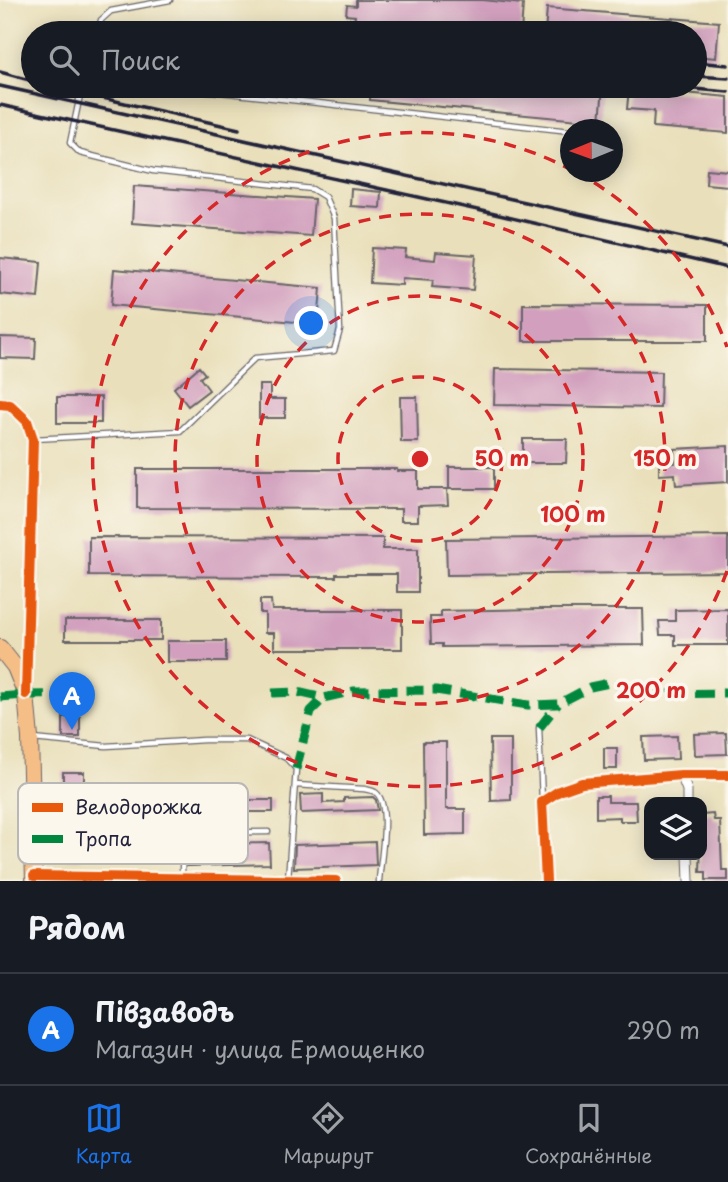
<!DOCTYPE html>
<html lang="ru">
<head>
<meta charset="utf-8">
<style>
	body { margin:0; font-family:"Playpen Sans",sans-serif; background:#242831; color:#f1f3f6 }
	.controls { position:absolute; right:21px; bottom:21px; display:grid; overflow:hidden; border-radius:14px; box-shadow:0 4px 18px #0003 }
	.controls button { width:63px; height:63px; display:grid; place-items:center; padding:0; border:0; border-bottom:2px solid #363941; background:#171b24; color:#f1f3f6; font:35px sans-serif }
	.compass { position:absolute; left:560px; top:119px; width:63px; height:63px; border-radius:50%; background:#171b24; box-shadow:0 4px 18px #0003; rotate:269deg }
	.you { position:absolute; left:312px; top:324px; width:24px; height:24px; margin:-18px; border:5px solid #fff; border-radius:50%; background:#1a73e8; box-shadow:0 0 0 10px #1a73e833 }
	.badge { display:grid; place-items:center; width:46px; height:46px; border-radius:50%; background:#1a73e8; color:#fff; font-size:23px; font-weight:700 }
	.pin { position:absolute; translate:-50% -58px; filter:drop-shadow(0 2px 4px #0008) }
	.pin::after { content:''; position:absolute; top:37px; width:24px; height:21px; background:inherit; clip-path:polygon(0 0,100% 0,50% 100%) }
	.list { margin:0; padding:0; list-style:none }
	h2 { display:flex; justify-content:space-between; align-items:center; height:91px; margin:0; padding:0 28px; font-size:30px }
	h2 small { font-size:23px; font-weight:400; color:#9ea1a6 }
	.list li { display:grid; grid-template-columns:46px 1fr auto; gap:21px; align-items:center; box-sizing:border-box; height:112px; padding:0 28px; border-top:2px solid #363941 }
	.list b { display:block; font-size:26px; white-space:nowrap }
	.list p { margin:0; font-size:23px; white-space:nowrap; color:#9ea1a6 }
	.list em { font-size:23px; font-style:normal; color:#9ea1a6 }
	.icon { flex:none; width:38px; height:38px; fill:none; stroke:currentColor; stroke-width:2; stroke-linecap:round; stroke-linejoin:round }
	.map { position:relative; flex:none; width:728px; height:881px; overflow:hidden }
	.search { position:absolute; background:#171b24; box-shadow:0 4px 18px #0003; left:21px; right:21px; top:21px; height:77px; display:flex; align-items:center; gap:18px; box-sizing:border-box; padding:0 24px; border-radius:38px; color:#9ea1a6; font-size:26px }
	.sheet { height:203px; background:#171b24 }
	nav { display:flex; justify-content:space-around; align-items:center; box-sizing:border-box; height:98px; border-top:2px solid #363941; background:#171b24; font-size:19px; color:#9ea1a6 }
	nav a { display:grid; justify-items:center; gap:4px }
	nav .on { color:#1a73e8 }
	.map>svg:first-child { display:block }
	.building { fill:#d2a0be }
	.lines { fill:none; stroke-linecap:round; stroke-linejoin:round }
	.lane-casing { stroke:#686467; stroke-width:7 }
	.street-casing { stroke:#686467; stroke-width:11 }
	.highway-casing { stroke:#686467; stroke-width:18 }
	.lane { stroke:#fff; stroke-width:4.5 }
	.street { stroke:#fff; stroke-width:9 }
	.highway { stroke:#f6be87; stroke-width:16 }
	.rail { stroke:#22223b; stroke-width:3.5 }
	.quiet { stroke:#00873e; stroke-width:9; stroke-dasharray:18 9; stroke-linecap:butt }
	.cycleway-casing { stroke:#fbf7ec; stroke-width:15 }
	.cycleway { stroke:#e8590c; stroke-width:10 }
	.ring { fill:none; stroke:#d62828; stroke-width:3.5; stroke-dasharray:12 9 }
	.key { fill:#fbf7ec; stroke:#bab7b7; stroke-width:2 }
	.key-label { font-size:19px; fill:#22223b }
	.centre { fill:#d62828; stroke:#fbf7ec; stroke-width:3.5 }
	.ring-label { font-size:21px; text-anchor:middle; font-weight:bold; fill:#d62828; stroke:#fbf7ec; stroke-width:7; stroke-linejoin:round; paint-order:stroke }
</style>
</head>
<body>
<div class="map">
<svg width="728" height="881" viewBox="0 0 728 881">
	<rect width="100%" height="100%" fill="#fbf7ec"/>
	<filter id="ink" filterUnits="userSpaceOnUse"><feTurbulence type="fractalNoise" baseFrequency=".0143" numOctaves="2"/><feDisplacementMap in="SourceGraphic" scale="14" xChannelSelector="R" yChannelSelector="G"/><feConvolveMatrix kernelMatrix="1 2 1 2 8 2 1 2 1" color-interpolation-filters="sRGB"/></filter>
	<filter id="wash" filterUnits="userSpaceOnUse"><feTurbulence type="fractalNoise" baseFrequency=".00686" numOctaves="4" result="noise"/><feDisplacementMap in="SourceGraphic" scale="28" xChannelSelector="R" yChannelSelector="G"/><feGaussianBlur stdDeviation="1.57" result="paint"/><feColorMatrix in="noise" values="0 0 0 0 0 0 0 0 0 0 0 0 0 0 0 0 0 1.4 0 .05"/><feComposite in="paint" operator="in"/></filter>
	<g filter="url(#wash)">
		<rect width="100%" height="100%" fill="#e9dfba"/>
		<g id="blocks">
			<!-- building -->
			<path class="building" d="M356 0H483L523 4 521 33H436L354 25 355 16 346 15 347 5 356 6Z
				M547 8 719 22 716 58 695 56V33H545Z
				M297 86H329V95L296 92Z
				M371 86H603L600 122 370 100Z
				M629 88 728 97V133L653 127 654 111 627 109Z
				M707 169 728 171V186L706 184Z
				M134 186 314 199 311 236 132 223Z
				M351 189 381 192 380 208 350 206Z
				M372 248 406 250 405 257 435 260 436 252 476 255 473 290 432 287 433 280 402 278V285L370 283Z
				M0 258 41 262 38 298 0 294Z
				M114 269 321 288 318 324 111 305Z
				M523 304 707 305V341H523Z
				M0 337 36 338 35 359 0 358Z
				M199 367 205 374 200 378 209 390 188 406 174 388Z
				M495 369 661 372 660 408 494 405Z
				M259 385H270V399H285V418H259Z
				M57 397H101V423H57Z
				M400 397H417L418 442H401Z
				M523 439H567L566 463H523Z
				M728 446V482L676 485 675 474 659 475V464L675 463 674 449Z
				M449 467H494V489H449Z
				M137 469H397V471H418V489H447L448 505 418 506V521H401V509L137 508Z
				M728 536V572L447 575 446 539Z
				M89 537 383 538V549H418V592H397V574H336V577L89 576Z
				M260 600H271L272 610H402V649H274V633H265V613H260Z
				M544 609H643L644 645 442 647V644H431L430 617H441V611Z
				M728 609V645H675V635H660L659 621H675V610Z
				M65 620H161V640H65Z
				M167 641H226V662H167Z
				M63 717H80V737H63Z
				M726 733 727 754 695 755 694 734Z
				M677 736 678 759 644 760 643 737Z
				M490 739H511V800L491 801Z
				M423 742H446V809H465V834L424 835Z
				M604 748H617V769H604Z
				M63 772H84L83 859H63Z
				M323 794V803L344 802V798L373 797 376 800 378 810 301 813 300 795Z
				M596 796H608V802H636L637 821H620V817L596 818Z
				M234 800H273V812H234Z
				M713 814 714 820H720L722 870H728V880H706V872H700L702 815Z
				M375 842 376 865 294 868 295 845Z
				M269 843 270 864 187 866V845Z"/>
		</g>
	</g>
	<g filter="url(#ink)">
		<use href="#blocks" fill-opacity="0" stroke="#686467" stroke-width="2"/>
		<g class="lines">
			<defs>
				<path id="lane" d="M98 33 101 20 111 11 170 0
					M164 86 570 131
					M34 439 180 431 255 358 334 351 340 330 334 218 325 197 312 189 153 171 80 153 70 143 82 86
					M539 728 542 801
					M33 739 106 746 204 740H247L286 758 296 769 288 879
					M295 785 364 789C368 790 372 790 375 792 392 802 380 863 379 881
					M183 833 268 832
					M182 877 183 808"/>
				<path id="street" d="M0 404 10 405 27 421 33 439 26 686
					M681 775 687 790V802
					M688 855 689 881
					M34 876 336 881
					M546 881 542 802 559 791 582 783 681 775H728"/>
				<path id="highway" d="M0 648 15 667 26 694 30 738 34 881"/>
			</defs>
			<!-- lane casing -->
			<use href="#lane" class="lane-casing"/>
			<!-- street casing -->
			<use href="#street" class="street-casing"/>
			<!-- highway casing -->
			<use href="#highway" class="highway-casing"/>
			<!-- lane -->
			<use href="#lane" class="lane"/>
			<!-- street -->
			<use href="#street" class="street"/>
			<!-- highway -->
			<use href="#highway" class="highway"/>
			<!-- rail -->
			<path class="rail" d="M695 62 728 65
				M0 72 33 81
				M695 76 728 78
				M0 86 728 247
				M50 86 239 129
				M661 86 728 92
				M0 105 473 209 728 268"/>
			<!-- quiet -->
			<path class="quiet" d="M272 693 297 692 324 698 354 691 436 690 528 705 558 704 590 687 609 683 629 686 651 694 728 693
				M0 697C28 694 55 694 82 697
				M539 728 558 704
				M296 769 311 711 324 698"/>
			<defs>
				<path id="cycleway" d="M0 404 10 405 27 421 33 439 26 694
					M34 876 336 881
					M546 881 542 802 559 791 582 783 681 775H728"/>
			</defs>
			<!-- cycleway casing -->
			<use href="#cycleway" class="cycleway-casing"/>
			<!-- cycleway -->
			<use href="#cycleway" class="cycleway"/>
		</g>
	</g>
	<!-- distance rings -->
	<g class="ring">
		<circle cx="420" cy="459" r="82"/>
		<circle cx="420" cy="459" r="163"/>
		<circle cx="420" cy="459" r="245"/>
		<path d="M727 571A327 327 0 1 1 568 168M576 172A327 327 0 0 1 727 347"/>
	</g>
	<!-- legend -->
	<rect x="18" y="783" width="230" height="81" rx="10" class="key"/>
	<rect x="32" y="803" width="31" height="9" fill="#e8590c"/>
	<rect x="32" y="835" width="31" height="8" fill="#00873e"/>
	<g class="key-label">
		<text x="75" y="814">Велодорожка</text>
		<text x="75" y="846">Тропа</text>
	</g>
	<circle cx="420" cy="459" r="10" class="centre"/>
	<g class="ring-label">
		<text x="502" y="466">50 m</text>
		<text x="665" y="466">150 m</text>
		<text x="573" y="522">100 m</text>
		<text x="651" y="698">200 m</text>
	</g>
</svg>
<div class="controls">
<button><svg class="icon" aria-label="layers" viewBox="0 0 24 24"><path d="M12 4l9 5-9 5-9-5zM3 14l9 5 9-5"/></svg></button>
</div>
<svg class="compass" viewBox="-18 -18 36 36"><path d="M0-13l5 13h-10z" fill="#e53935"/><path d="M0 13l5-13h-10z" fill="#9ea1a6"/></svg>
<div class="you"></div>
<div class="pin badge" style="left:72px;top:730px">A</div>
<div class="search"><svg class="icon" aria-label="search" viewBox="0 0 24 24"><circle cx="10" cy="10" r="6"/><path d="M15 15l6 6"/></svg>Поиск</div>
</div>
<section class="sheet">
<h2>Рядом<small></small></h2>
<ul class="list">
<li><span class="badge">A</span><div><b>Пiвзаводъ</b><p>Магазин · улица Ермощенко</p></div><em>290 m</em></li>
</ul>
</section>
<nav>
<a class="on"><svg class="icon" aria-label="map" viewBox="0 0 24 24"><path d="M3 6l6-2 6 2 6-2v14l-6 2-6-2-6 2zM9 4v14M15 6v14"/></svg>Карта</a>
<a><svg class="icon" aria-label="directions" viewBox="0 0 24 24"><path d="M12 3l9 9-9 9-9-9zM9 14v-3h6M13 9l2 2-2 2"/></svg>Маршрут</a>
<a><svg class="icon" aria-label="saved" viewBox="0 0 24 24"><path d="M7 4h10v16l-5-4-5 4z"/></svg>Сохранённые</a>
</nav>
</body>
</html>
